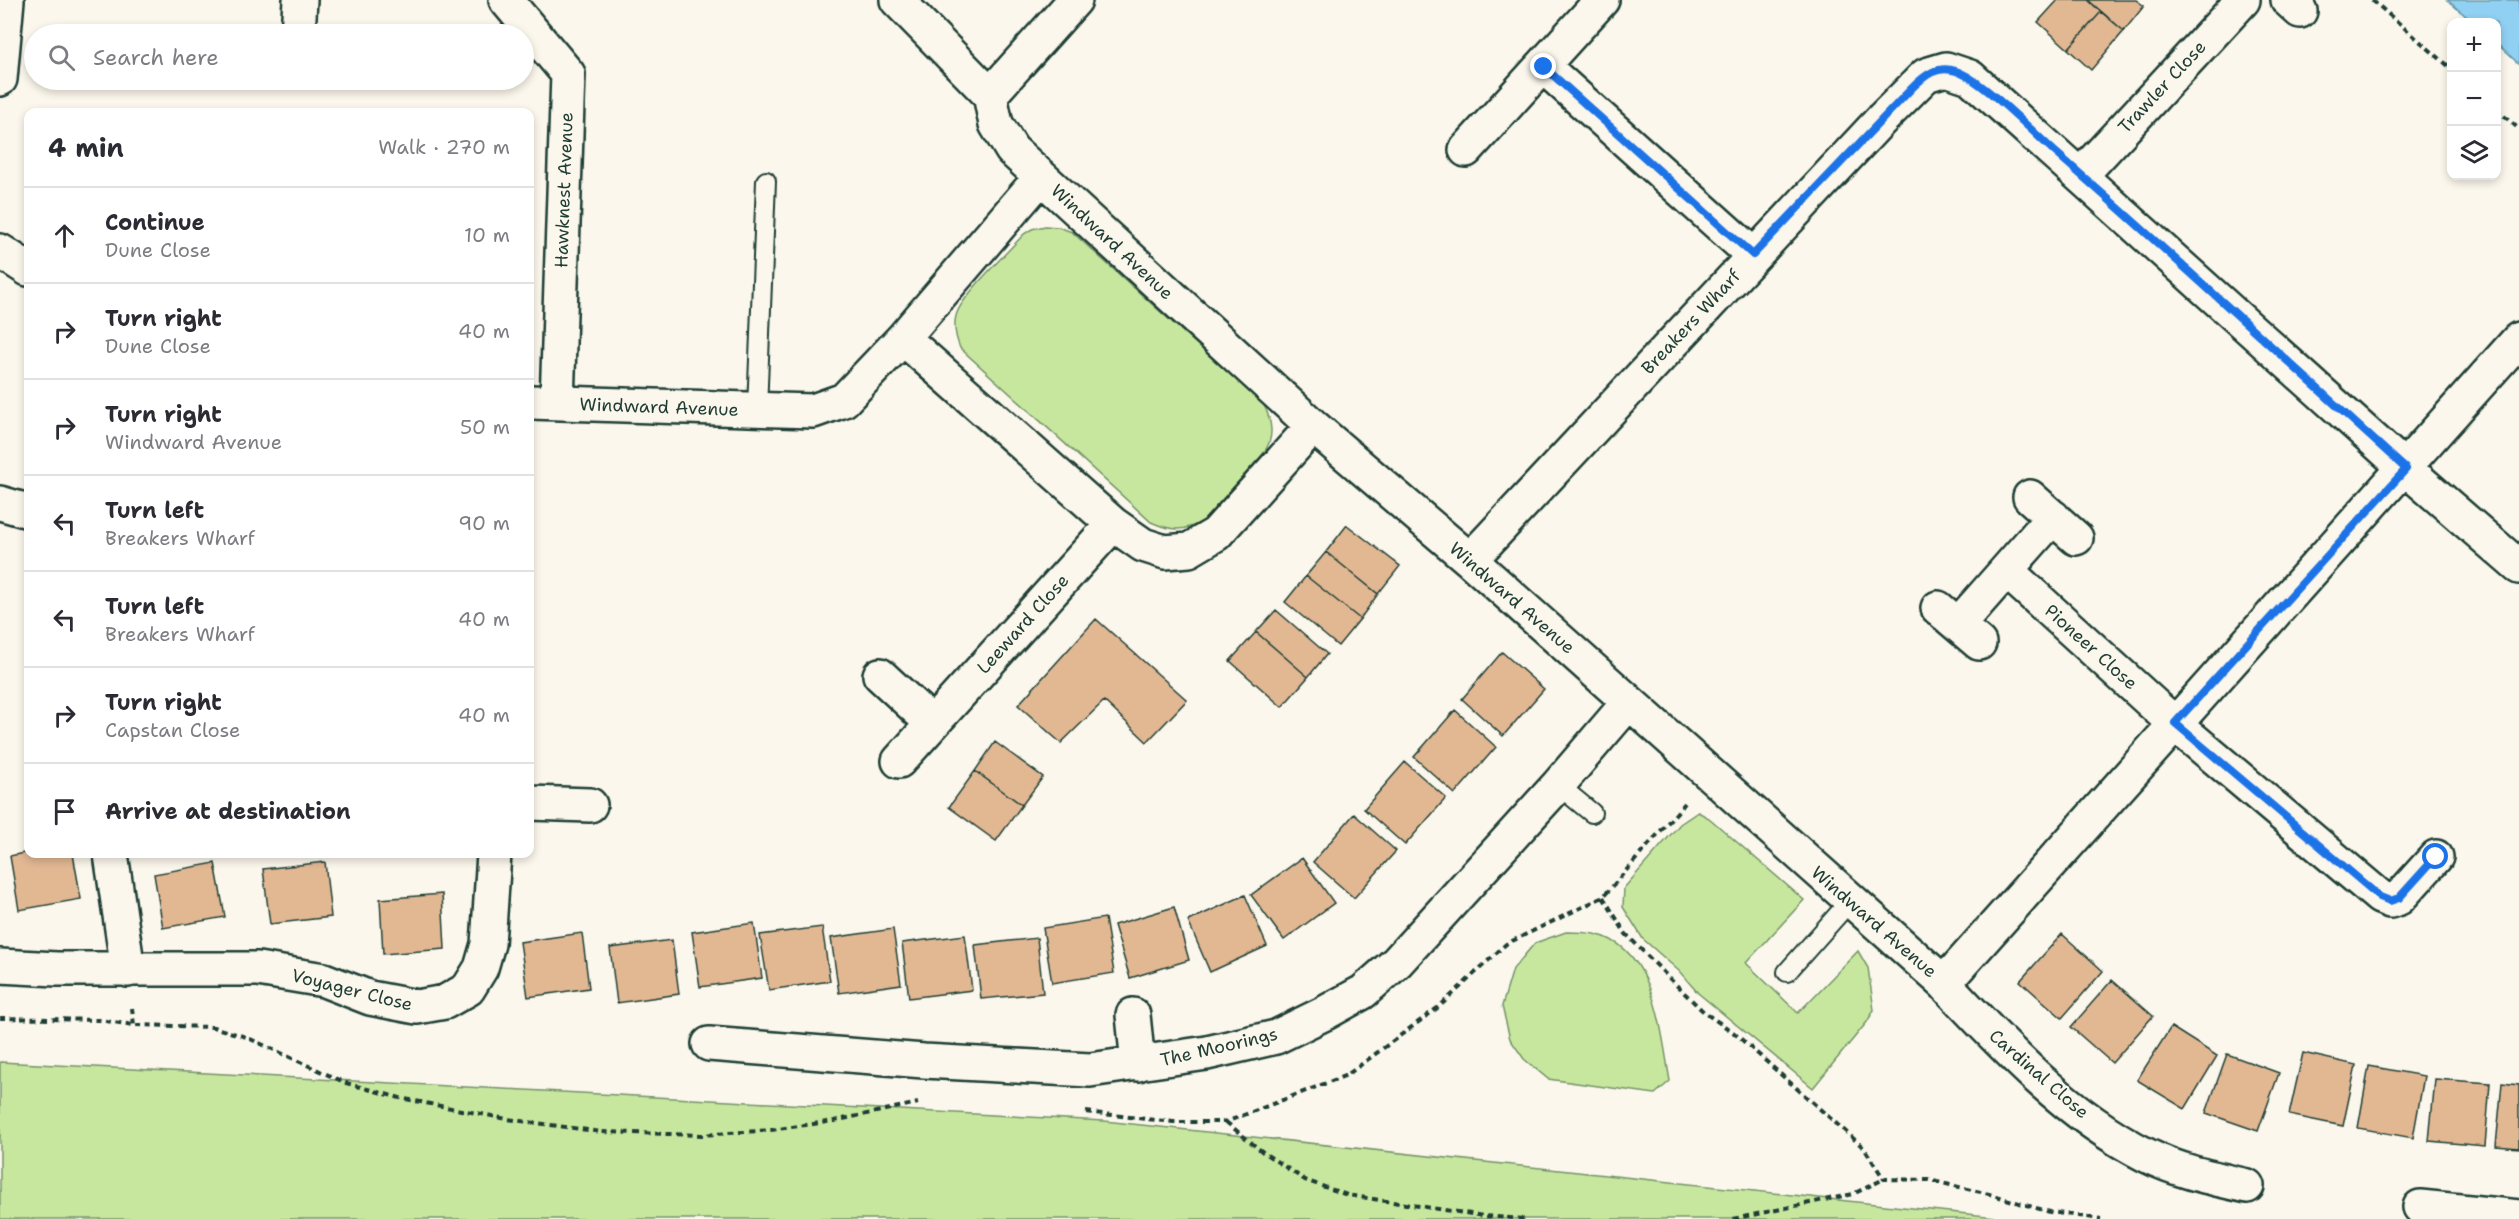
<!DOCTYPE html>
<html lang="en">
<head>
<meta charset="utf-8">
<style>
	body { margin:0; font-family:"Shantell Sans",sans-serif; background:#f7f7f7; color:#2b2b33 }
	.controls { position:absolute; right:18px; top:18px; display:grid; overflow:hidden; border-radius:12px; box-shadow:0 3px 9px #0003 }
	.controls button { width:54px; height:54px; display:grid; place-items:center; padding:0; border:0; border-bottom:2px solid #e1e1e2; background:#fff; color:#2b2b33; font:30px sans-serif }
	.stop { position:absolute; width:18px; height:18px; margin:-14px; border:4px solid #1a73e8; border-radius:50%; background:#fff }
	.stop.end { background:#1a73e8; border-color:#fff; box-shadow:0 2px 6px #0008 }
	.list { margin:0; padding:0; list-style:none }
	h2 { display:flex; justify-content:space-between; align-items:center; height:78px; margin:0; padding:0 24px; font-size:26px }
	h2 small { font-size:20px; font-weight:400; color:#7c7c81 }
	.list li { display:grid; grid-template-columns:39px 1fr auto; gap:18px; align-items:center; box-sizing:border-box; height:96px; padding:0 24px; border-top:2px solid #e1e1e2 }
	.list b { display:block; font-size:22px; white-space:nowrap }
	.list p { margin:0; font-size:20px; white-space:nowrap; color:#7c7c81 }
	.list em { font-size:20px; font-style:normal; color:#7c7c81 }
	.icon { flex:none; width:33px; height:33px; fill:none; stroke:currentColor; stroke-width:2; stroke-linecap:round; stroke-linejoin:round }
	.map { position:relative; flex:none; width:2519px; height:1219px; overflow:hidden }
	.search { position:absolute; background:#fff; box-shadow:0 3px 9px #0003; left:24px; top:24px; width:510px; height:66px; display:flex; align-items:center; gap:15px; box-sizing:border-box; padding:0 21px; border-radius:33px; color:#7c7c81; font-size:22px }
	.panel { position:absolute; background:#fff; box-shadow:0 3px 9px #0003; left:24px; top:108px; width:510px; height:750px; border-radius:12px }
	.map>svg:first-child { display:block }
	.green { fill:#c8e79e; stroke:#749269; stroke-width:1.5 }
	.water { fill:#90d0f2; stroke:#6395a6; stroke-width:1.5 }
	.building { fill:#e2b893; stroke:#1f3d34; stroke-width:1.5 }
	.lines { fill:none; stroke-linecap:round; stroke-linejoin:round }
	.lane-casing { stroke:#1f3d34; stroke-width:22 }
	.street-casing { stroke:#1f3d34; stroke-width:38 }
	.path { stroke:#1f3d34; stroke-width:4; stroke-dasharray:6 4.5; stroke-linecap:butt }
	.lane { stroke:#fbf7ec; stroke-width:18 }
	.street { stroke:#fbf7ec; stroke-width:33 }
	.route { stroke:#1a73e8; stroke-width:8 }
	.labels { text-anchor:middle; stroke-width:4.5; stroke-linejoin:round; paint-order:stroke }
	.street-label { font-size:18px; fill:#1f3d34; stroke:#fbf7ec }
</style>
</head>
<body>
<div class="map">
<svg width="2519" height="1219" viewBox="0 0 2519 1219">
	<rect width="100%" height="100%" fill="#fbf7ec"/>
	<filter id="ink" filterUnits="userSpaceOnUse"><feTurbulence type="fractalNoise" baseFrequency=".0167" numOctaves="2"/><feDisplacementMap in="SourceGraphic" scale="12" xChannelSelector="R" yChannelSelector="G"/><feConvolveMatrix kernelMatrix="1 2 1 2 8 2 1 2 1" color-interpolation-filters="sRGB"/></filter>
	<g filter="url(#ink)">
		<!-- green -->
		<path class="green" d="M1045 226 1058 227 1072 232 1264 405C1272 422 1275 438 1263 454L1203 521C1184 532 1171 531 1151 522L960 348C956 338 953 327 956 316 960 297 1009 251 1024 234L1032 229Z
			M1698 812 1709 818 1804 900 1746 963 1798 1013 1858 951 1868 968 1874 1010 1867 1022 1813 1088 1698 993 1679 971 1643 939 1623 907 1624 888 1680 824Z
			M1566 932C1575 932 1585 932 1594 934 1655 946 1661 1031 1670 1081L1655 1094 1548 1079 1524 1059 1510 1039 1502 1006 1513 969 1535 943Z
			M0 1062 1104 1121 2014 1219H0Z"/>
		<!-- water -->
		<path class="water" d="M2447 0H2519V64L2497 44 2496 22H2473Z"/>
		<!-- building -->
		<path class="building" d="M2058 0H2088L2101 12 2068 49 2038 22Z
			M2088 0H2136L2144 6 2124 31Z
			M2101 12 2124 31 2091 70 2068 49Z
			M1347 525 1400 566 1378 594 1326 552Z
			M1326 552 1378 594 1360 619 1306 576Z
			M1306 576 1360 619 1338 646 1285 602Z
			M1276 610 1327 654 1308 677 1256 632Z
			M1096 619 1187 700 1147 742 1104 701 1061 743 1018 705Z
			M1256 632 1308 677 1282 707 1230 661Z
			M1502 652 1544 689 1503 736 1462 699Z
			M1455 710 1496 747 1455 794 1414 757Z
			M995 742 1043 777 1022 805 975 771Z
			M1405 762 1446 798 1405 845 1364 809Z
			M975 771 1022 805 996 841 949 807Z
			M1354 814 1396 851 1354 898 1313 862Z
			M28 852 73 854 81 899 19 910 10 856Z
			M1302 858 1334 903 1284 940 1251 895Z
			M325 862 331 917 270 924 263 869Z
			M215 863 225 917 163 928 154 874Z
			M442 894 445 949 383 954 380 899Z
			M1245 895 1267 946 1210 972 1188 921Z
			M1174 907 1189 960 1130 978 1114 925Z
			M1105 918 1114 973 1052 983 1043 928Z
			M754 923 762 978 700 987 692 932Z
			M822 927 830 981 769 990 760 935Z
			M893 929 901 984 839 993 831 938Z
			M582 933 589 988 528 997 520 942Z
			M2062 934 2103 971 2062 1018 2020 981Z
			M965 935 972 990 909 998 902 943Z
			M1037 938 1043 993 981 999 975 945Z
			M672 940 679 994 617 1003 610 948Z
			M2112 980 2153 1016 2112 1063 2071 1027Z
			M2171 1027 2217 1056 2185 1109 2137 1080Z
			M2303 1053 2356 1065 2343 1126 2289 1115Z
			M2227 1054 2279 1073 2258 1131 2206 1113Z
			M2369 1066 2424 1076 2413 1138 2358 1128Z
			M2435 1079 2490 1083 2485 1146 2429 1141Z
			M2502 1083 2519 1085V1148L2496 1146Z"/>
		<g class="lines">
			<defs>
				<path id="lane" d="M757 410 766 181
					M1558 785 1592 813
					M1787 972 1850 901"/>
				<path id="street" d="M506 0 568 74 557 403
					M897 0 990 95 996 124 1012 150 1313 426 1470 560 1944 983 2519 339
					M2288 0 2300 11
					M298 34 300 0
					M1544 67 1753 255
					M0 79 7 0
					M990 95 1075 0
					M1466 150 1602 0
					M2081 175 2243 0
					M0 251 28 269
					M903 338 1113 524 1143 545 1165 552 1189 550 1216 534 1313 426
					M530 402 813 411 844 400 903 338 1041 177
					M2030 497 2076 538
					M0 503 28 511
					M1470 560 1881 120 1926 75 1946 69 1970 77 2406 469 2519 567
					M2007 571 2175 724 2380 897 2390 901 2399 898 2436 857
					M1938 608 1979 643
					M1958 625 2053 517
					M880 675 932 723
					M899 761 1113 524
					M530 803 590 805
					M111 854 128 970
					M0 966 57 969H258L324 980 370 998 417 1007 445 1002 468 989 481 968 488 944 494 854
					M1944 983C2004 1047 2067 1115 2146 1155 2178 1171 2212 1178 2247 1186
					M1133 1015 1138 1064
					M709 1044 924 1061 1090 1070 1207 1053 1276 1037 1325 1013 1363 992 1397 962 1558 785 1629 702
					M2420 1207 2519 1217"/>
			</defs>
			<!-- lane casing -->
			<use href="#lane" class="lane-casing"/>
			<!-- street casing -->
			<use href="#street" class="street-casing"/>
			<!-- path -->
			<path class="path" d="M2372 0 2452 69
				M2496 109 2519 129
				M1603 897 1626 934 1669 978 1705 1013 1733 1032 1864 1148 1884 1179 1929 1180 1989 1194 2050 1212 2101 1219
				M132 1008 134 1025
				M0 1018 99 1020 134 1025 213 1027 246 1037 346 1083 400 1098 507 1119 602 1132 702 1135 771 1130 834 1121 918 1103
				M1086 1112 1173 1122H1226L1347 1075 1440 1006 1506 944 1603 897 1685 803
				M1226 1122 1264 1153 1305 1180 1347 1195 1484 1216 1524 1219
				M1733 1219 1853 1194 1884 1179"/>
			<!-- lane -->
			<use href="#lane" class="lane"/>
			<!-- street -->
			<use href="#street" class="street"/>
		</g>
	</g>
	<g class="lines" filter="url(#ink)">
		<!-- route -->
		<path class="route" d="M1544 67 1753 255 1912 88C1925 75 1937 65 1956 71 1980 78 2033 132 2054 151 2173 255 2289 363 2406 469L2175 723 2380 897 2390 901 2399 898 2436 857"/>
	</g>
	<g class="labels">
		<!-- street labels -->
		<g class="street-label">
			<text transform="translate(2162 87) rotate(-47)" y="6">Trawler Close</text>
			<text transform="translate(564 190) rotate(-88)" y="6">Hawknest Avenue</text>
			<text transform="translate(1112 242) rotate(43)" y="6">Windward Avenue</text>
			<text transform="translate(1691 322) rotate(-47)" y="6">Breakers Wharf</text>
			<text transform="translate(659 407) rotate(2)" y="6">Windward Avenue</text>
			<text transform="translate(1512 598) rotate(41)" y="6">Windward Avenue</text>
			<text transform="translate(1023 624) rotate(-48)" y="6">Leeward Close</text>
			<text transform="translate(2091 647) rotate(42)" y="6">Pioneer Close</text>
			<text transform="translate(1874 922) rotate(41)" y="6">Windward Avenue</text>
			<text transform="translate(352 990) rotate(14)" y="6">Voyager Close</text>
			<text transform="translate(1219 1047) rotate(-13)" y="6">The Moorings</text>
			<text transform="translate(2039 1074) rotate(41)" y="6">Cardinal Close</text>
		</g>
	</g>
</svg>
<div class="controls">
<button>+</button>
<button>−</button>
<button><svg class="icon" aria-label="layers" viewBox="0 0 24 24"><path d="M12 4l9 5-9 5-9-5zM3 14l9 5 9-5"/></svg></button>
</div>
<div class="stop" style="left:2436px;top:857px"></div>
<div class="stop end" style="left:1544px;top:67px"></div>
<div class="search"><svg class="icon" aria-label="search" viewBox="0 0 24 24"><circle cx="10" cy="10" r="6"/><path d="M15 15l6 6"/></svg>Search here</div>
<section class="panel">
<h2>4 min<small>Walk · 270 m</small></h2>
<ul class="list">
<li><svg class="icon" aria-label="ahead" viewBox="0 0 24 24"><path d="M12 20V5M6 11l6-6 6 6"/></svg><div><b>Continue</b><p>Dune Close</p></div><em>10 m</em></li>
<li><svg class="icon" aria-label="right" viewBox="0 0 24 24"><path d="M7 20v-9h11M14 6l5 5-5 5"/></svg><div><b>Turn right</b><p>Dune Close</p></div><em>40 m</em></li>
<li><svg class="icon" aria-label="right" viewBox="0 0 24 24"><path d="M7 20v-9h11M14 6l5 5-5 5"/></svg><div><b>Turn right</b><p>Windward Avenue</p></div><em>50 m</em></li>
<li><svg class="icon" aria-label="left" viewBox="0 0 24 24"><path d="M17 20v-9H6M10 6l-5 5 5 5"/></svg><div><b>Turn left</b><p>Breakers Wharf</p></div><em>90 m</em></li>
<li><svg class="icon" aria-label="left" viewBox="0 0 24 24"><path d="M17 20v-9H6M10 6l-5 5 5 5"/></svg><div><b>Turn left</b><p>Breakers Wharf</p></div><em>40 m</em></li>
<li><svg class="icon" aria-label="right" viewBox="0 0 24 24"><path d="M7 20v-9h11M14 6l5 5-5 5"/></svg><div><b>Turn right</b><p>Capstan Close</p></div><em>40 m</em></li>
<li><svg class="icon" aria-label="arrive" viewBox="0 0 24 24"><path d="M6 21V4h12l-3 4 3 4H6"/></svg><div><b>Arrive at destination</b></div></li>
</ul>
</section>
</div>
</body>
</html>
